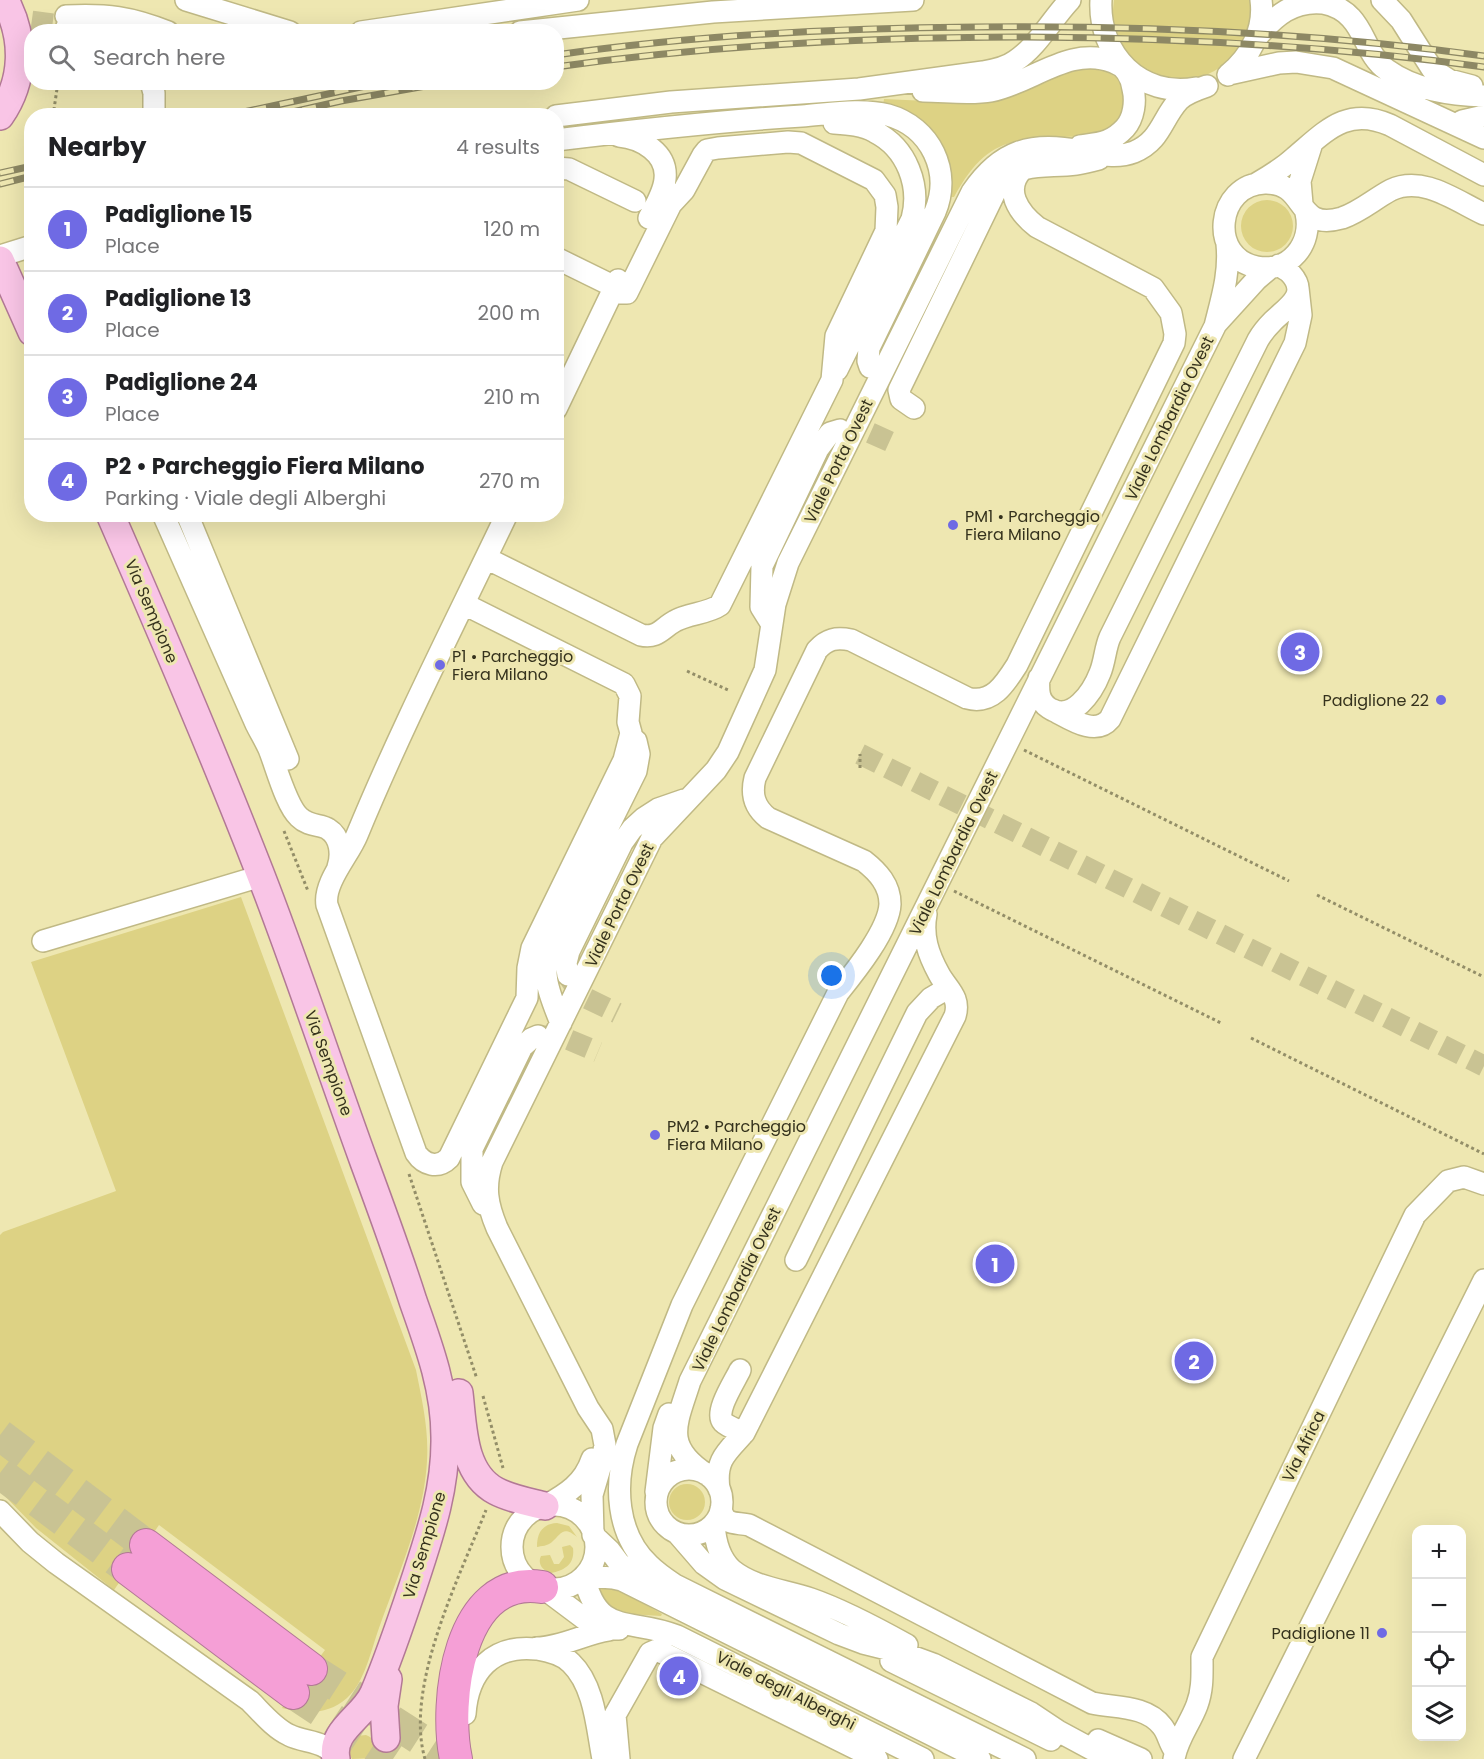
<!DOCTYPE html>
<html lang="en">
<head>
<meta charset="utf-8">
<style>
	body { margin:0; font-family:Poppins,sans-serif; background:#f2f2f2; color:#202124 }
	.controls { position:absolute; right:18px; bottom:18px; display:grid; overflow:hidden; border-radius:12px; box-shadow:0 6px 24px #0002 }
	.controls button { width:54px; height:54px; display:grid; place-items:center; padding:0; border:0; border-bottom:2px solid #e0e0e0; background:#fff; color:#202124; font:30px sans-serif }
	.you { position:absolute; left:832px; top:976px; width:21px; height:21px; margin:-15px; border:4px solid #fff; border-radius:50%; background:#1a73e8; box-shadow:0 0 0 9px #1a73e833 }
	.badge { display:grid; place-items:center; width:39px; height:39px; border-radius:50%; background:#6f6ae4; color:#fff; font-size:20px; font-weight:700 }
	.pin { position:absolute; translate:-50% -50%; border:3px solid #fff; box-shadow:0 2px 6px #0006 }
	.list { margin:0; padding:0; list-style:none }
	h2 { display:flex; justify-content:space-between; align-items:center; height:78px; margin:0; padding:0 24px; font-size:26px }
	h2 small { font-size:20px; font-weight:400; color:#757577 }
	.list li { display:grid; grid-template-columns:39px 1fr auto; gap:18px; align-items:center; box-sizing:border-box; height:84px; padding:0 24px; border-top:2px solid #e0e0e0 }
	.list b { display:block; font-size:22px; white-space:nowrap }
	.list p { margin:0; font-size:20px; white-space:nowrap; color:#757577 }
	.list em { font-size:20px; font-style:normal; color:#757577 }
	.icon { flex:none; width:33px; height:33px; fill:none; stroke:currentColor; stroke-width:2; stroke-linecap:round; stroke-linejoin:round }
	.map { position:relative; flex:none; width:1484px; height:1759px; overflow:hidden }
	.search { position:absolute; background:#fff; box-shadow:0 6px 24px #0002; left:24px; top:24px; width:540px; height:66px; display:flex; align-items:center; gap:15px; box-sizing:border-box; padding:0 21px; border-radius:24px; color:#757577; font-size:22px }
	.panel { position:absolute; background:#fff; box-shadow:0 6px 24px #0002; left:24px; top:108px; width:540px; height:414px; border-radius:24px }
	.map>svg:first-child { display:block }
	.green { fill:#ddd284 }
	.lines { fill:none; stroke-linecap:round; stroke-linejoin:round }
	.minor-tunnel { stroke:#c9c393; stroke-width:21; stroke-dasharray:21 10; stroke-linecap:butt }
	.highway-tunnel { stroke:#c9c393; stroke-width:32; stroke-dasharray:32 16; stroke-linecap:butt }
	.minor-casing { stroke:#c0b985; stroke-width:24 }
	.major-casing { stroke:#b27995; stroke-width:30 }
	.highway-casing { stroke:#b27995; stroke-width:34 }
	.path { stroke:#938e68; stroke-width:3; stroke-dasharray:3 3; stroke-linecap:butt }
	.minor { stroke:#fff; stroke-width:21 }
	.major { stroke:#f9c5e6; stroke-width:27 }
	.highway { stroke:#f59fd6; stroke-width:32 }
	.rail-casing { stroke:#8d8864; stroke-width:7 }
	.rail { stroke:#eee7b1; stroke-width:4.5; stroke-dasharray:14; stroke-linecap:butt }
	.poi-dot { fill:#6f6ae4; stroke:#eee7b1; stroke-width:2 }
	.labels { text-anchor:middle; stroke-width:6; stroke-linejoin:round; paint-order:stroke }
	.street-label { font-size:16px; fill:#35321d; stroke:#eee7b1 }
	.poi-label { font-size:16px; fill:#35321d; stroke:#eee7b1; text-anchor:start }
</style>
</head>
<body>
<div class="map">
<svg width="1484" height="1759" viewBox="0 0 1484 1759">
	<rect width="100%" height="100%" fill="#eee7b1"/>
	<!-- green -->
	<path class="green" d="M1114 0H1251C1255 65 1187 104 1136 62 1126 53 1116 41 1113 28 1112 19 1113 9 1114 0Z
		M1100 68 1118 78 1128 95 1121 121C1115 125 1108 132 1101 134 1092 139 1075 136 1064 137 1005 139 984 143 954 197H951V180L883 105 884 99 949 102 1004 97 1023 92 1075 69Z
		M1241 226a26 26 0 1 1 52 0a26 26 0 1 1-52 0Z
		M241 897 416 1370C422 1400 429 1430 427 1461 424 1518 398 1574 379 1628 371 1650 365 1682 347 1698 328 1715 305 1714 282 1708L325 1650 159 1525 114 1590 36 1528 0 1491V1235L3 1232 116 1191 31 962Z
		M669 1502a18 18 0 1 1 36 0a18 18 0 1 1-36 0Z
		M557 1523 569 1526 577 1537C563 1525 561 1534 552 1542 548 1546 541 1546 537 1547 537 1533 542 1524 557 1523Z
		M570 1545 573 1548C575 1564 565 1570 551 1573 543 1571 537 1564 541 1556L550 1555 554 1564H559L564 1557 562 1547Z
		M609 1587 624 1589 639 1601 662 1614 661 1616 628 1614 609 1609 601 1597 600 1589Z
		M366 1735C377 1740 380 1748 375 1758L352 1759C346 1751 349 1742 357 1736Z"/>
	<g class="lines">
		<!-- minor-tunnel -->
		<path class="minor-tunnel" d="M1 17 67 26
			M840 430H864L895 444
			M860 754 1484 1066
			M568 976 580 995 617 1013
			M539 1036H560L598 1052"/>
		<!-- highway-tunnel -->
		<path class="highway-tunnel" d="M0 1435 146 1545
			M0 1473 128 1569
			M311 1669 451 1759
			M293 1693 393 1759"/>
		<defs>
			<path id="minor" d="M186 0 290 32
				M1101 0C1098 55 1141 98 1196 88
				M1382 0 1401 20 1432 69 1449 80 1472 86
				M66 16C107 14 130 17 168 32
				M67 26 101 32
				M361 32 578 0
				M520 32 713 12 913 0
				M1257 37C1275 16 1293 0 1323 3 1333 5 1343 9 1351 18 1366 34 1368 57 1387 70 1415 90 1450 95 1484 96
				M1229 74 1279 63 1296 62 1333 68 1484 138
				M1228 75C1250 57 1265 30 1261 0
				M151 82 154 93V116
				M923 91C945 91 969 95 991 91 1032 83 1070 45 1113 62 1125 66 1131 75 1133 89 1136 101 1134 118 1125 128 1111 143 1100 143 1080 146
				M556 116 671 102 859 89 983 72C994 70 1006 68 1015 61 1037 47 1052 19 1070 0
				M1462 121 1484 116
				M834 123C848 124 863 125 875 132 907 148 921 186 912 219L837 370
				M619 136C641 138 668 153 665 179 664 192 656 205 649 218
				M556 140C638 130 720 121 802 116 829 114 861 108 888 115 931 127 952 172 935 212L869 348 868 361 870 367
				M556 168 569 169 635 201
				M1023 169C1002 189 1019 213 1037 227L1153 288 1171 313 1175 334 1174 343 1017 665C1005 684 992 705 967 698L851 640C836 637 827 639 817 650L755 778C751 794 754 807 768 818L864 861C878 872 890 885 890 904 889 930 854 973 838 993L682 1305 627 1444C614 1484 616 1534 649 1565 657 1573 666 1579 675 1585L1025 1759
				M1256 184C1270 176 1283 168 1295 157 1326 131 1347 106 1390 125L1484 175
				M1302 204 1300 181 1312 143
				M1306 213C1313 243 1290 273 1257 267 1208 258 1216 184 1265 183 1309 182 1293 232 1342 218 1360 212 1374 199 1391 190 1423 175 1456 201 1484 214
				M0 256 32 246
				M556 258 615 287
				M1217 323 1257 279 1270 268
				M914 408 901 399 899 390 998 186C1022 160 1045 168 1076 164 1084 163 1092 161 1099 159
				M556 409 618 280
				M163 514 256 724C260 732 265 740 269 749 276 766 286 805 299 817 309 827 321 824 328 829 341 837 342 855 338 867
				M187 514 288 759
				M486 558 641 635C657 639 662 628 675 621 689 613 707 614 720 605L832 380 836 336 886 231 887 207 885 195 874 180 801 143 788 142 718 148 707 150 703 155 684 190 671 204 627 293H613
				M464 604 624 684 630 696 628 722 631 733 624 760 532 948 528 968 527 998 449 1158C438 1169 424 1165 416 1153L327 905C323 883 349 855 357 835 402 726 456 621 507 514
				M771 623 761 607 762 566 818 449 830 433 840 430
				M1039 678C1038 690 1038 701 1049 708 1072 724 1093 691 1100 673 1105 661 1105 648 1110 637L1258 340C1262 333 1267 327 1273 321 1286 308 1310 295 1291 274 1288 270 1283 269 1279 265
				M1053 710C1069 718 1095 737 1110 719L1295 343 1301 315 1298 288
				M43 941 261 876
				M568 975 566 963 569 951 622 843 632 829 644 818 658 809 684 800
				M561 1023C548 991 539 972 553 938L636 771 639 754 636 741
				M483 1204 472 1182V1149L522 1047 531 1039 538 1036
				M796 1260 917 1013 931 998 948 988
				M740 1370C735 1381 714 1412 723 1422 728 1427 738 1430 744 1433
				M656 1502a33 33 0 1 1 66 0a33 33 0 1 1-66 0Z
				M706 1474C662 1445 677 1423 690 1381L1215 326C1222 298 1230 273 1227 244
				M719 1489C715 1460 726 1453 744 1433L955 1016C961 997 947 989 939 974 928 954 922 936 926 914
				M656 1492 664 1428 669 1414
				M512 1547a42 42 0 1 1 84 0a42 42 0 1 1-84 0Z
				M545 1506C567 1494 584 1483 592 1459
				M721 1509C725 1526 735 1522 749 1525L1092 1703C1115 1708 1146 1705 1162 1726 1168 1733 1169 1743 1175 1751
				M0 1511 30 1542 56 1563 250 1701C262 1713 274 1728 289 1735 305 1743 324 1740 335 1756
				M714 1524C715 1541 719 1558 732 1570 754 1588 785 1590 811 1599 840 1609 880 1630 907 1645
				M678 1534 704 1564 725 1579 839 1634 863 1643 903 1653 933 1664 1031 1713 1058 1731 1110 1759
				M542 1587 594 1626 602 1629H619
				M664 1601 619 1563 610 1551 593 1535 592 1495 602 1461 605 1445 602 1429 588 1408 497 1228C487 1204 484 1187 492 1162L652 838 716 770 728 752 765 670 775 604 788 563 972 192C1000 151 1031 141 1080 151 1099 154 1116 159 1134 152 1161 141 1162 118 1179 100 1186 93 1198 89 1207 86
				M537 1648C562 1647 584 1634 609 1630
				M891 1661 1051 1740
				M465 1714C468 1671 493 1644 537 1649 549 1651 562 1654 571 1663 595 1686 597 1729 603 1759
				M1098 1740 1141 1759
				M619 1759 615 1715 650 1653 657 1650 877 1759
				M923 1759 677 1636C630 1617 598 1638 584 1576L613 1578 622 1580 980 1759
				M1174 1759C1177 1739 1190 1724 1197 1705 1203 1689 1202 1674 1202 1657L1415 1215 1448 1181 1464 1177 1484 1184
				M1244 1759 1484 1280"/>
			<path id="major" d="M0 116C25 80 25 38 5 0
				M0 260 32 332
				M110 514C162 633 213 752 260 873 297 968 329 1066 364 1162 381 1208 398 1254 413 1301 429 1346 445 1389 445 1437 446 1490 429 1537 413 1586 401 1622 389 1658 374 1693 363 1718 330 1730 336 1759
				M459 1393C463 1426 462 1473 496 1491 511 1499 529 1502 545 1506
				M386 1738 384 1706 388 1679"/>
			<path id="highway" d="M146 1545 311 1669
				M128 1569 293 1693
				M456 1759C444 1703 458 1573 542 1587"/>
		</defs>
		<!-- minor casing -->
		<use href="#minor" class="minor-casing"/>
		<!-- major casing -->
		<use href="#major" class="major-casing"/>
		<!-- highway casing -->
		<use href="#highway" class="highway-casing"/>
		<!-- path -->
		<path class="path" d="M53 116 58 82
			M687 671 730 691
			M1024 750 1289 881
			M860 768V754
			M284 831 308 891
			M954 891 1221 1023
			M1317 895 1484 977
			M1251 1038 1484 1154
			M409 1174 477 1379
			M483 1396 503 1468
			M425 1759C404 1687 459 1578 486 1510"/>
		<!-- minor -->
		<use href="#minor" class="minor"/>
		<!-- major -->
		<use href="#major" class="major"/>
		<!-- highway -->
		<use href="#highway" class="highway"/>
		<defs>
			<path id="rail" d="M556 55C695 35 836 28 976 27 1146 25 1315 33 1484 56
				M556 67C713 45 870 37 1027 37 1180 38 1332 46 1484 67
				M225 116 384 82
				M275 116 341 101 448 82
				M0 173 32 166
				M0 184 32 176"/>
		</defs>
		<!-- rail casing -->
		<use href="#rail" class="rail-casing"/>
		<!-- rail -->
		<use href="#rail" class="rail"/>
	</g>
	<!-- markers -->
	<g class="poi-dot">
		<circle cx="953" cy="525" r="6"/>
		<circle cx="440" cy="665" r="6"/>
		<circle cx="1441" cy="700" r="6"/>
		<circle cx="655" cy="1135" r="6"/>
		<circle cx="1382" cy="1633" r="6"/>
	</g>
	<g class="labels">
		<!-- street labels -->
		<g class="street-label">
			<text transform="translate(1169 418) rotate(-64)" y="6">Viale Lombardia Ovest</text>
			<text transform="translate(838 461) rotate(-64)" y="6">Viale Porta Ovest</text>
			<text transform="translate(152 611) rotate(67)" y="6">Via Sempione</text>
			<text transform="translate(953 853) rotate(-64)" y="6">Viale Lombardia Ovest</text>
			<text transform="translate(619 905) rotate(-64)" y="6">Viale Porta Ovest</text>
			<text transform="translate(329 1063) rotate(70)" y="6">Via Sempione</text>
			<text transform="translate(736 1289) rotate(-64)" y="6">Viale Lombardia Ovest</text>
			<text transform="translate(1303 1446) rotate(-64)" y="6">Via Africa</text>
			<text transform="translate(424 1545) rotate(-73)" y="6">Via Sempione</text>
			<text transform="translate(786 1690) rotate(27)" y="6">Viale degli Alberghi</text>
		</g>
		<!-- poi labels -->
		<g class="poi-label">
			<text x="965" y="522">PM1 • Parcheggio<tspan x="965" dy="18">Fiera Milano</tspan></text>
			<text x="452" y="662">P1 • Parcheggio<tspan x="452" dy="18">Fiera Milano</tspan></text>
			<text x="1429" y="706" text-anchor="end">Padiglione 22</text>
			<text x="667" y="1132">PM2 • Parcheggio<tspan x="667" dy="18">Fiera Milano</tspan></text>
			<text x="1370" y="1639" text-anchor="end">Padiglione 11</text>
		</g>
	</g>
</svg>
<div class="controls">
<button>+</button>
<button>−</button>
<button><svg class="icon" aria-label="locate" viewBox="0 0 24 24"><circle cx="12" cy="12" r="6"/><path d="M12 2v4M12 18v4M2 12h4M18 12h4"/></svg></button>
<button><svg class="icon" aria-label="layers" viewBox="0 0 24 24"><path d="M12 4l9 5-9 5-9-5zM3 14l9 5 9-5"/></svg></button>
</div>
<div class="you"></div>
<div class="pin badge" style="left:995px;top:1264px">1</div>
<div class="pin badge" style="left:1194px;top:1361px">2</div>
<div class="pin badge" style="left:1300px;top:652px">3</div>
<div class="pin badge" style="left:679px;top:1676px">4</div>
<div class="search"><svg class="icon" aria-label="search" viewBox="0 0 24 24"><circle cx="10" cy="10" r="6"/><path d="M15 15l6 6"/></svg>Search here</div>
<section class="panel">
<h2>Nearby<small>4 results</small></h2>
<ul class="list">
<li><span class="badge">1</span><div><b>Padiglione 15</b><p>Place</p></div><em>120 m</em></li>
<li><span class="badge">2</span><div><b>Padiglione 13</b><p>Place</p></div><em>200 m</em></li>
<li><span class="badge">3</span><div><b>Padiglione 24</b><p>Place</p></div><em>210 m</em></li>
<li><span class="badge">4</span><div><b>P2 • Parcheggio Fiera Milano</b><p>Parking · Viale degli Alberghi</p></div><em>270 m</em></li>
</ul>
</section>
</div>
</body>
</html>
